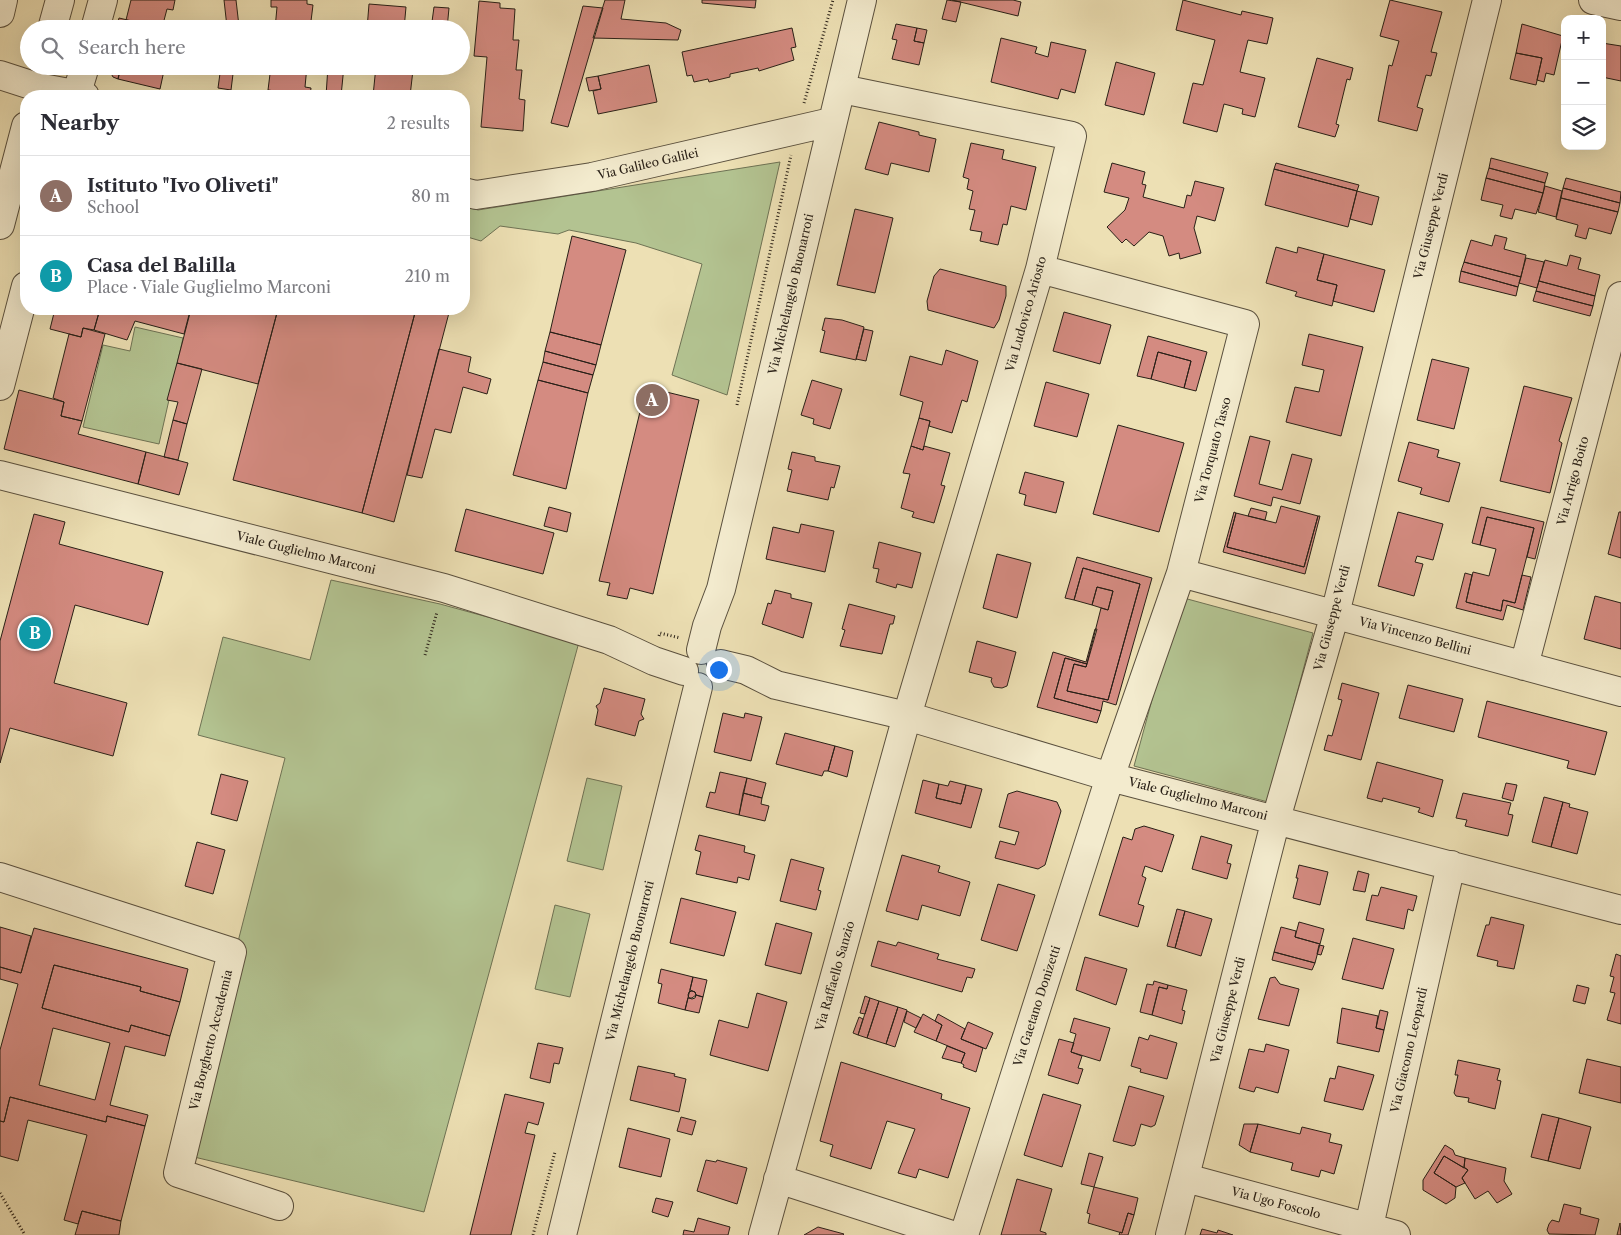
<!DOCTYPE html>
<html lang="en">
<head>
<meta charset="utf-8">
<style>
	body { margin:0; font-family:"Libre Caslon Text",serif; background:#f7f7f7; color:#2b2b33 }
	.controls { position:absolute; right:15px; top:15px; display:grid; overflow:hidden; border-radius:10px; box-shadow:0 5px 20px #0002 }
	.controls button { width:45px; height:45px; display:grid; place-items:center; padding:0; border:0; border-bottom:1px solid #e1e1e2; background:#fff; color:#2b2b33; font:25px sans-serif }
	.you { position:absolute; left:718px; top:669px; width:18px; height:18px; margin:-12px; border:4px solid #fff; border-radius:50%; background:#1a73e8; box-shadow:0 0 0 8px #1a73e833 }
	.badge { display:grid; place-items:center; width:32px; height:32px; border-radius:50%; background:#b45309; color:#fff; font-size:16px; font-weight:700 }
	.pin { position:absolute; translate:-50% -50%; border:2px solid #fff; box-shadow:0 1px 5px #0006 }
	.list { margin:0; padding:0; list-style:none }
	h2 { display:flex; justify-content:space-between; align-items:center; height:65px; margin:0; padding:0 20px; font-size:21px }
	h2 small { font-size:16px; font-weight:400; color:#7c7c81 }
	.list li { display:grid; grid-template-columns:32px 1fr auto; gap:15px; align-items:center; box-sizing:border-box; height:80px; padding:0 20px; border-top:1px solid #e1e1e2 }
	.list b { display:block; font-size:19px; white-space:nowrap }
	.list p { margin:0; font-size:16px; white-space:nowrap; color:#7c7c81 }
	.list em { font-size:16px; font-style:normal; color:#7c7c81 }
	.icon { flex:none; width:28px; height:28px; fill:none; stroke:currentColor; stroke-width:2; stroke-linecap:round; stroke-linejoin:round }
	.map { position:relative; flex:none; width:1621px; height:1235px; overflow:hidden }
	.search { position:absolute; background:#fff; box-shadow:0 5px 20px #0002; left:20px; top:20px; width:450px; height:55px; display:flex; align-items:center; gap:12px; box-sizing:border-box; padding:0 18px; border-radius:28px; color:#7c7c81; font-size:19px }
	.panel { position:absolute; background:#fff; box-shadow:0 5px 20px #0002; left:20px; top:90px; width:450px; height:225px; border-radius:20px }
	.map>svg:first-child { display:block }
	.green { fill:#b3c391; stroke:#6e7254 }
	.building { fill:#d48b81; stroke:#292017; fill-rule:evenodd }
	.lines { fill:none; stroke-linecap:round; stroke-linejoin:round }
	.minor-casing { stroke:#5a503e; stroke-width:30 }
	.path { stroke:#292017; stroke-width:3; stroke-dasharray:1 2.5; stroke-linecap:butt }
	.minor { stroke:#f3ebce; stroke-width:28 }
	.labels { text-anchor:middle; stroke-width:5; stroke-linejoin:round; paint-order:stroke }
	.street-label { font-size:12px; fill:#292017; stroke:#f3ebce }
</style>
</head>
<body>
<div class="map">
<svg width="1621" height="1235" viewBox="0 0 1621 1235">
	<rect width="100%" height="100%" fill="#ede0b4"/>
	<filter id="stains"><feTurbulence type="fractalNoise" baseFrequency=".004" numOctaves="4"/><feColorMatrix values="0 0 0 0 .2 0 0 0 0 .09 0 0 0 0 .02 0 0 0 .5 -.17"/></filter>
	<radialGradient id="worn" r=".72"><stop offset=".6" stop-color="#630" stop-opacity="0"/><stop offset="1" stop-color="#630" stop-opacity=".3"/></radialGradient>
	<!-- green -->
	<path class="green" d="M780 162 727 395 672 375 702 264 636 243 569 230 558 234 500 226 481 241 464 236V206L478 210Z
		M135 327 183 338 159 444 83 427 103 345 130 351Z
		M331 580 440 604 579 642 424 1212 190 1156 220 1012 285 758 198 735 223 637 310 660Z
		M1180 597 1313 633 1268 802 1134 766Z
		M587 778 622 786 603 870 567 861Z
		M555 905 590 914 570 997 535 989Z"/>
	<!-- building -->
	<path class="building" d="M131 0H175L173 10 167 9 162 28 126 20Z
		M224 0H236L239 26 227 27Z
		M271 0H307V4L313 5 310 29H275L277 7H271Z
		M605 0H625L621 19 666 23 681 30 678 40 593 38Z
		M702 0H756L755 8 702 3Z
		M947 0 961 2 956 22 942 19Z
		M952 0H1013L1021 2 1018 16Z
		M1183 0 1241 15 1242 11 1273 18 1267 44 1248 40 1240 72 1265 78 1255 117 1242 114 1243 109 1224 104 1217 132 1183 123 1193 83 1203 85 1215 40 1176 30Z
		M1390 0 1442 12 1431 52 1437 53 1431 76 1426 75 1417 107 1423 109 1417 131 1378 121 1389 65 1392 66 1399 41 1380 36Z
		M479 1 500 3V8L515 9 513 40H519L516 70H522L519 99 525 100 523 131 481 127 487 57 474 56Z
		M369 4 406 7 404 29H367Z
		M583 6 603 8 568 127 551 123Z
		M434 7 449 8 447 29H431Z
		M119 18 149 25 148 29H116Z
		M896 24 917 28 914 41 924 43 919 65 892 59 897 40 892 39Z
		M1522 24 1563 36 1554 75 1546 73 1544 82 1537 80 1542 58 1516 53Z
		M792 28 796 47 791 48 794 60 759 71 758 68 730 74V77L709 82 708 79 694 82 692 75 687 76 682 52Z
		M917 28 927 30 924 43 914 41Z
		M1001 38 1037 47 1035 53 1048 57 1051 42 1086 50 1075 93 1061 89 1058 99 991 82Z
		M1602 43 1621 46V81L1602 77Z
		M1516 53 1542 58 1536 85 1510 79Z
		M1317 58 1353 68 1350 80 1347 79 1336 124 1339 125 1335 137 1298 127Z
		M1116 62 1155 73 1144 115 1105 105Z
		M649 65 657 102 598 114 593 91 601 89 598 76Z
		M107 66H121L118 79 113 77Z
		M121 66 146 69 147 66H165L160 89 118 79Z
		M221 66H234L231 90 218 88Z
		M271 66H307L305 87 311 88 310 96H275V91L268 90Z
		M328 66H344L341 96H326Z
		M376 66H407L406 69 413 70 410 96H373Z
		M598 76 601 89 589 91 586 78Z
		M879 122 919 132V135L936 139 929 172 891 163 888 175 865 169Z
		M971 143 1004 150 1002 159 1036 167 1026 210 1011 206 1007 225 1003 224 998 245 980 241 982 232 970 230 975 210 969 209 973 191 967 189 969 179 963 177Z
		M1491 158 1548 173 1545 183 1489 168Z
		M1112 163 1145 172 1142 184 1146 185 1143 197 1184 208 1187 195 1191 196 1195 181 1224 188 1215 221 1197 216 1194 228 1201 253 1180 259 1179 253 1169 256 1163 236 1149 232 1134 246 1126 239 1122 243 1107 227 1125 210 1129 198 1104 192Z
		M1276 163 1359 185 1357 191 1274 169Z
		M1489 168 1545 183 1543 193 1486 178Z
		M1274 169 1357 191 1348 227 1265 205Z
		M1486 178 1543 193 1536 214 1515 209 1512 219 1500 216 1503 205 1481 200Z
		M1566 178 1621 192 1620 203 1563 188Z
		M1545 186 1562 191 1556 217 1538 212Z
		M1563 188 1620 203 1618 212 1561 198Z
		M1357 191 1379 197 1372 225 1350 219Z
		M1561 198 1618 212 1611 234 1589 228 1586 239 1575 236 1578 225 1556 219Z
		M855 209 893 218 875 293 837 285Z
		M1495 235 1507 238 1504 249 1526 255 1521 277 1464 262 1471 240 1492 246Z
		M572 236 626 250 601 345 550 332Z
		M1276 247 1297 253 1298 247 1324 254 1317 280 1337 285 1332 306 1295 296 1297 292 1266 283Z
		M1324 254 1385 270 1374 312 1333 301 1337 285 1317 280Z
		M1570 255 1581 258 1578 269 1600 275 1595 296 1539 281 1545 260 1567 266Z
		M1526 258 1544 262 1537 288 1519 283Z
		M1464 262 1521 277 1518 287 1461 271Z
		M940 269 1006 286V296L999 320 994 328 928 310 927 301 934 276Z
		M1461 271 1518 287 1516 296 1459 282Z
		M1539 281 1595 296 1593 306 1536 291Z
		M1536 291 1593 306 1590 316 1533 301Z
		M55 309H100L94 330 83 328 81 337 50 329Z
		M100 309H181L190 311 184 334 135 321 127 340 94 330Z
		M191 309H278L258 384 177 363Z
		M278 309H416L362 513 233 480Z
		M416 309H450L394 522 362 513Z
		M1064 312 1111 325 1100 364 1053 351Z
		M825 318 842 320 864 327 856 360 820 352 825 331 822 330Z
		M83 328 105 334 82 421 61 416 64 402 53 398 69 334 81 337Z
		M864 329 873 331 866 361 856 359Z
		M550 332 601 345 596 365 545 351Z
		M1309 334 1363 347 1341 436 1286 422 1295 387 1319 392 1324 370 1302 365Z
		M1148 336 1207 352 1196 391 1184 388 1191 361 1158 352 1151 379 1137 376Z
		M439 349 471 357 468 372 491 379 487 394 463 387 451 433 435 429 422 478 407 475Z
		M946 350 978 361 967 402 962 400 952 433 929 426 930 421 919 418 923 402 900 395 910 356 942 365Z
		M545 351 596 365 593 375 543 362Z
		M1158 352 1191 361 1184 388 1151 379Z
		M1432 359 1469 368 1454 429 1417 420Z
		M543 362 593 375 588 393 538 380Z
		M177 363 202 369 187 424 173 420 178 402 167 400Z
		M538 380 588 393 566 489 513 475Z
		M812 380 842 389 830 429 813 424 814 419 801 415Z
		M1046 382 1089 394 1077 437 1034 426Z
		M1524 386 1572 398 1559 441 1562 443 1550 493 1500 481Z
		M646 387 699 400 653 594 630 588 627 599 607 595 610 583 599 581Z
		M19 390 64 402 61 416 82 421 78 434 146 452 138 484 4 449Z
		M919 418 930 421 923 450 911 446Z
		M173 420 187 424 178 460 164 457Z
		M1118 425 1184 443 1159 532 1093 514Z
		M1250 436 1270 441 1259 484 1282 490 1292 454 1312 459 1300 504 1273 497 1271 506 1234 496Z
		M1409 442 1439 450 1437 457 1460 463 1449 502 1420 494 1422 488 1398 481Z
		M911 446 923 450 924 446 950 453 941 485 945 486 934 523 912 517 914 512 901 508 910 474 903 473Z
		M146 452 188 463 179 495 138 484Z
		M792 452 815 457V461L840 466 834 488 831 487 828 500 787 491 792 470 788 469Z
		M1025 472 1064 482 1056 513 1024 505 1026 495 1019 493Z
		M1281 506 1318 516 1304 567 1227 547 1236 513 1276 523Z
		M549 507 571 513 567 532 544 526Z
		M1481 507 1544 522 1535 559 1527 557 1534 528 1487 517 1480 545 1472 543Z
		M1251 508 1267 512 1265 520 1248 516Z
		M466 509 554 533 543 574 455 551Z
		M1234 512 1236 513 1227 547 1304 567 1318 516H1320L1305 574 1223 552Z
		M1398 512 1443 524 1433 560 1417 556 1415 562 1423 564 1414 596 1378 586Z
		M1619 512H1621V558L1608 554Z
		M34 514 65 522 59 544 163 572 148 625 75 605 54 683 127 703 113 756 10 728 0 763V641Z
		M1487 517 1534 528 1515 603 1503 600 1501 611 1466 602 1473 572 1489 576 1496 549 1480 545Z
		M801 524 834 531 825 572 766 559 773 527 799 533Z
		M879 542 921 553 912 588 897 584 896 588 876 582 879 569 873 568Z
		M997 554 1031 563 1017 618 983 608Z
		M1077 557 1152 578 1116 705 1103 701 1101 711 1054 698 1065 658 1087 664 1086 667 1074 664 1067 691 1108 700 1140 584 1083 568 1074 600 1065 598Z
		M1083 568 1140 584 1108 700 1067 691 1074 664 1086 667 1101 608 1108 610 1113 591 1097 587 1092 605 1074 600Z
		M1465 573 1472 575 1466 602 1501 611 1503 600 1515 603 1522 575 1531 577 1523 610 1507 605 1503 620 1456 608Z
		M1097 587 1113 591 1108 610 1092 605Z
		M775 590 791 594V598L812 603 803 638 762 624 768 603 771 604Z
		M1595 596 1621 603V649L1584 639Z
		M849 604 895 616 893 624H890L882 654 840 646 845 630 842 629Z
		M1095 629H1097L1087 664 1065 658 1054 698 1101 711 1097 723 1037 707 1053 652 1086 662Z
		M977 641 1016 652 1007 686 1002 688 994 687 991 681 992 678 969 672Z
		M1342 683 1379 693 1361 760 1324 750 1328 735 1332 736 1342 700 1338 699Z
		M1408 685 1463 699 1454 732 1399 718Z
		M604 688 645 699 641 714 644 719 639 721 635 736 595 725 598 710 596 706 600 703Z
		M1487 701 1607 732 1595 775 1567 768 1569 761 1478 737Z
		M723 713 744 718 745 713 762 717 751 761 714 752Z
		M785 733 835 746 828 771H824L822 776 776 764Z
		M835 746 853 751 847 777 828 771Z
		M1377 762 1443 780 1433 817 1418 812 1420 808 1383 798 1382 802 1367 798Z
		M720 772 747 778 739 815 706 807 710 792 715 793Z
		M221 774 248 781 237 821 211 814Z
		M747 778 766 783 762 798 743 793Z
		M923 780 939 784 936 798 961 804 966 785 982 789 971 828 915 813Z
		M950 781 966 785 961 804 936 798 939 784 948 786Z
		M1506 783 1517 785 1513 801 1502 798Z
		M1017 791 1057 802 1061 811 1045 865 1038 869 995 858 1000 841 1015 845 1019 832 999 827 1008 794Z
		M743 793 762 798 761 804 769 806 765 821 739 815Z
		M1463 793 1511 803 1508 814 1513 815 1508 836 1465 826 1467 820 1456 818Z
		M1544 797 1563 802 1551 847 1532 842Z
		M1563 802 1570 804 1569 807 1588 812 1577 854 1551 847Z
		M1144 826 1174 835 1162 872 1145 866 1142 876 1146 878 1138 904 1144 906 1138 927 1099 915 1123 837 1132 840 1135 829Z
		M699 835 745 846 744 852 755 855 749 880 738 877 737 883 696 874 701 852 695 850Z
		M1201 836 1232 845 1227 863 1231 864 1227 879 1192 869Z
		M197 842 225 850 213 894 185 886Z
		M902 855 940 866 938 872 970 882 960 916 922 905 918 920 886 911Z
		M791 859 824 868 818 890 821 891 816 910 780 901Z
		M1299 865 1328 872 1320 905 1293 898 1298 878H1296Z
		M1358 871 1369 874 1365 892 1353 890Z
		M998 884 1035 895 1017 951 981 940Z
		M1381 887 1417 896 1413 911 1408 909 1404 929 1366 920 1372 895 1378 896Z
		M681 898 736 912 724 956 670 943Z
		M1177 909 1185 911 1175 948 1167 946Z
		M1185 911 1212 919 1201 956 1175 948Z
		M1491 917 1524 925 1514 969 1497 966 1498 961 1477 956 1486 925H1489Z
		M1299 922 1324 929 1320 944 1295 937Z
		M776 923 812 933 801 974 765 965Z
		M0 927 31 936 21 973 0 967Z
		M1281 927 1296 931 1295 937 1320 944 1315 963 1274 952Z
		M34 928 188 969 180 1002 140 991 141 987 54 965 42 1008 129 1032 131 1025 170 1036 165 1056 125 1046 110 1105 148 1115 145 1126 107 1116 106 1122 10 1097 4 1122 0 1121V1050L18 984 0 979V967L21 973ZM53 1028 110 1043 95 1100 39 1085Z
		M1353 938 1394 949 1383 989 1342 979Z
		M878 941 896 946 898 942 939 954 937 959 975 969 972 978 967 977 962 992 871 966Z
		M1319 945 1324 946 1321 955 1317 954Z
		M1274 952 1315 963 1312 970 1272 960Z
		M1616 954 1621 956V1024L1607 1020 1615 993 1610 992 1614 977 1610 976Z
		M1085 957 1127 969 1116 1005 1076 990Z
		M54 965 141 987 140 991 180 1002 170 1036 131 1025 129 1032 42 1008Z
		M661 969 693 977 685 1010 658 1003 662 984 658 983Z
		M693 977 707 980 703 997 696 995 695 992 690 990Z
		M1275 977 1280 984 1299 989 1289 1026 1258 1019 1270 978Z
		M1154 981 1168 985 1167 989 1159 987 1152 1015 1140 1012 1147 984 1153 985Z
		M1168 985 1187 990 1182 1010 1185 1011 1182 1024 1152 1015 1159 987 1167 989Z
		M1577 985 1589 988 1585 1004 1573 1001Z
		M688 995a4 4 0 1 1 8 0a4 4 0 1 1-8 0Z
		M757 993 787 1002 768 1071 710 1055 719 1020 748 1028Z
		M696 995 703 997 699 1013 685 1010 688 998H692Z
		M865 996 870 998 865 1014 860 1013Z
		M870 998 879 1001 867 1038 858 1035Z
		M879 1001 898 1007 886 1044 867 1038Z
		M898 1007 907 1010 895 1047 886 1044Z
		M1342 1008 1378 1016 1376 1028 1384 1030 1379 1052 1337 1043Z
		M1380 1010 1388 1012 1384 1030 1376 1028Z
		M907 1011 921 1018 916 1028 904 1022Z
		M923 1014 942 1025 936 1041 914 1032Z
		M938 1014 965 1029 961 1039 983 1048 976 1072 963 1067 964 1065 961 1063 965 1053 936 1041 942 1025 935 1021Z
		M859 1017 863 1019 858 1035 853 1033Z
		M1074 1018 1110 1028 1100 1061 1071 1052 1076 1034 1070 1032Z
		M968 1022 993 1033 986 1049 961 1039Z
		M1150 1035 1177 1043 1167 1079 1140 1072 1141 1069 1131 1066 1139 1037 1148 1040Z
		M1059 1039 1074 1043 1071 1052 1082 1056 1078 1068 1083 1069 1078 1084 1048 1075Z
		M538 1043 563 1048 559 1064 554 1063 550 1083 530 1078Z
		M1266 1044 1289 1050 1278 1093 1256 1087 1254 1092 1239 1088 1249 1049 1264 1052Z
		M947 1046 965 1053 961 1063 942 1058Z
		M1587 1059 1621 1067V1103L1579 1093Z
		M1458 1060 1500 1069 1497 1080 1501 1081 1495 1109 1468 1102 1469 1098 1456 1096 1454 1093 1458 1075H1455Z
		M841 1062 942 1094 941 1099 970 1108 948 1178 919 1169 916 1178 898 1173 915 1129 887 1121 871 1169 830 1156 833 1145 820 1141Z
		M638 1066 675 1074 674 1076 686 1079 679 1112 630 1100Z
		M1338 1066 1374 1075 1363 1110 1324 1101 1330 1078 1335 1079Z
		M1129 1086 1164 1096 1155 1125 1151 1127 1141 1124 1135 1145 1132 1146 1113 1141Z
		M505 1094 544 1103 538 1125 528 1122 525 1133 535 1135 511 1235H470Z
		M1043 1094 1081 1105 1062 1167 1024 1155Z
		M10 1097 106 1122 107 1116 145 1126 121 1221 82 1211 78 1224 64 1220 87 1135 28 1120 18 1161 0 1156V1121L4 1122Z
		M1542 1114 1559 1118 1548 1161 1531 1157Z
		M681 1117 696 1121 692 1135 677 1131Z
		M1559 1118 1591 1127 1580 1169 1548 1161Z
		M1244 1124H1258L1250 1152 1239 1145Z
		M1258 1124 1300 1134 1302 1127 1331 1134 1329 1142 1342 1145 1334 1174 1321 1170 1319 1177 1291 1170 1293 1163 1250 1152Z
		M628 1128 670 1139 661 1177 619 1167Z
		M1445 1145 1453 1150 1455 1155 1465 1158 1464 1168 1444 1156 1434 1173 1456 1187 1455 1198 1446 1204 1423 1190V1180Z
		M1089 1153 1103 1157 1094 1187 1081 1184Z
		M1444 1156 1468 1170 1462 1178 1465 1183 1456 1187 1434 1173Z
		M1465 1158 1506 1168 1504 1181 1512 1194 1497 1203 1488 1191 1475 1199 1462 1178 1468 1170 1464 1167Z
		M706 1160 716 1162 717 1160 747 1168 737 1204 697 1191Z
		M1017 1179 1052 1189 1040 1231 1046 1233V1235H1001Z
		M1094 1187 1138 1198 1134 1215 1128 1213 1122 1233 1088 1223 1090 1214 1087 1213Z
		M656 1198 673 1202 668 1217 652 1212Z
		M1564 1204 1581 1208 1580 1214 1599 1219 1595 1235 1549 1234 1547 1230 1549 1224 1552 1220 1559 1222Z
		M82 1211 121 1221 119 1235H75Z
		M1128 1213 1134 1215 1128 1235H1119L1120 1232 1122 1233Z
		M698 1218 730 1227 728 1235H683L684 1230 694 1232Z
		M1620 1223 1621 1235H1617Z
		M818 1227 844 1234 843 1235H804Z
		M1202 1229 1217 1233 1218 1230 1233 1235H1200Z"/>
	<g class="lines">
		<defs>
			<path id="minor" d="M1593 0 1621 6
				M0 13 3 0
				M52 29 60 0
				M95 29 103 0
				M0 75 37 87 85 96
				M76 96 85 66
				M464 192 476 195 592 177 831 122
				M0 225 26 126
				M0 386 26 286
				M0 475 444 588 609 640 654 661 684 671
				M1181 573 1621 692
				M701 650 707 626 721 589 862 0
				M721 664 746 670 776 685 907 716 1110 777 1621 910
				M1524 666 1621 296
				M0 877 232 952 178 1173 279 1206
				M1186 1178 1396 1235
				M778 1179 952 1235
				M562 1235 698 687
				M763 1235 907 716 1040 269 1072 136 842 89
				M964 1235 1110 777 1181 573 1245 324 1040 269
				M1170 1235 1276 819 1335 614 1487 0
				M1367 1235 1451 865"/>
		</defs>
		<!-- minor casing -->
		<use href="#minor" class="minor-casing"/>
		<!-- path -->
		<path class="path" d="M804 103 833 0
			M737 405 791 155
			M659 636 660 633 680 638
			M425 655 437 612
			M0 1193 25 1235
			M533 1235 555 1152"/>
		<!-- minor -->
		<use href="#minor" class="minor"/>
	</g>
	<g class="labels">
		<!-- street labels -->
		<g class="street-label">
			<text transform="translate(648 164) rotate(-13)" y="4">Via Galileo Galilei</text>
			<text transform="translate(1431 226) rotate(-76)" y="4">Via Giuseppe Verdi</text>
			<text transform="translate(791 294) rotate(-77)" y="4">Via Michelangelo Buonarroti</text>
			<text transform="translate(1026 314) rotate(-74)" y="4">Via Ludovico Ariosto</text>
			<text transform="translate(1213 450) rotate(-75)" y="4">Via Torquato Tasso</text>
			<text transform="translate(1573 481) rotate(-75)" y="4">Via Arrigo Boito</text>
			<text transform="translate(306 553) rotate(14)" y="4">Viale Guglielmo Marconi</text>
			<text transform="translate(1332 618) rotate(-75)" y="4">Via Giuseppe Verdi</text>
			<text transform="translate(1415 636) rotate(15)" y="4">Via Vincenzo Bellini</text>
			<text transform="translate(1198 799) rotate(14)" y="4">Viale Guglielmo Marconi</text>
			<text transform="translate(630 961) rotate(-76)" y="4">Via Michelangelo Buonarroti</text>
			<text transform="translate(835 976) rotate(-74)" y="4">Via Raffaello Sanzio</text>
			<text transform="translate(1037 1006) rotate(-72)" y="4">Via Gaetano Donizetti</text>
			<text transform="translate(1228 1010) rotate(-76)" y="4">Via Giuseppe Verdi</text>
			<text transform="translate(211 1040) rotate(-76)" y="4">Via Borghetto Accademia</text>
			<text transform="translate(1409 1050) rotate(-77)" y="4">Via Giacomo Leopardi</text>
			<text transform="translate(1276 1203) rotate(15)" y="4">Via Ugo Foscolo</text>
		</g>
	</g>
	<rect width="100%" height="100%" filter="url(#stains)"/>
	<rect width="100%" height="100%" fill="url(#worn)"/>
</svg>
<div class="controls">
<button>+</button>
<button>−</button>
<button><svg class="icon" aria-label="layers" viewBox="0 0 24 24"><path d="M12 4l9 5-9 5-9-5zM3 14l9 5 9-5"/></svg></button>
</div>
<div class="you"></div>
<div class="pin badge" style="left:652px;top:400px;background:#8d6e63">A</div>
<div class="pin badge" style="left:35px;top:633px;background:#0f9aa8">B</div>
<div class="search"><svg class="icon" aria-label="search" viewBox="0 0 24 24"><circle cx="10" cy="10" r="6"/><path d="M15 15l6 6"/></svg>Search here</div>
<section class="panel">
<h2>Nearby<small>2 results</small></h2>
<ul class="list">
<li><span class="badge" style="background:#8d6e63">A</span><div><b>Istituto &quot;Ivo Oliveti&quot;</b><p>School</p></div><em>80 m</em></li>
<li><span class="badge" style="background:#0f9aa8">B</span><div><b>Casa del Balilla</b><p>Place · Viale Guglielmo Marconi</p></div><em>210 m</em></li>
</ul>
</section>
</div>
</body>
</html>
